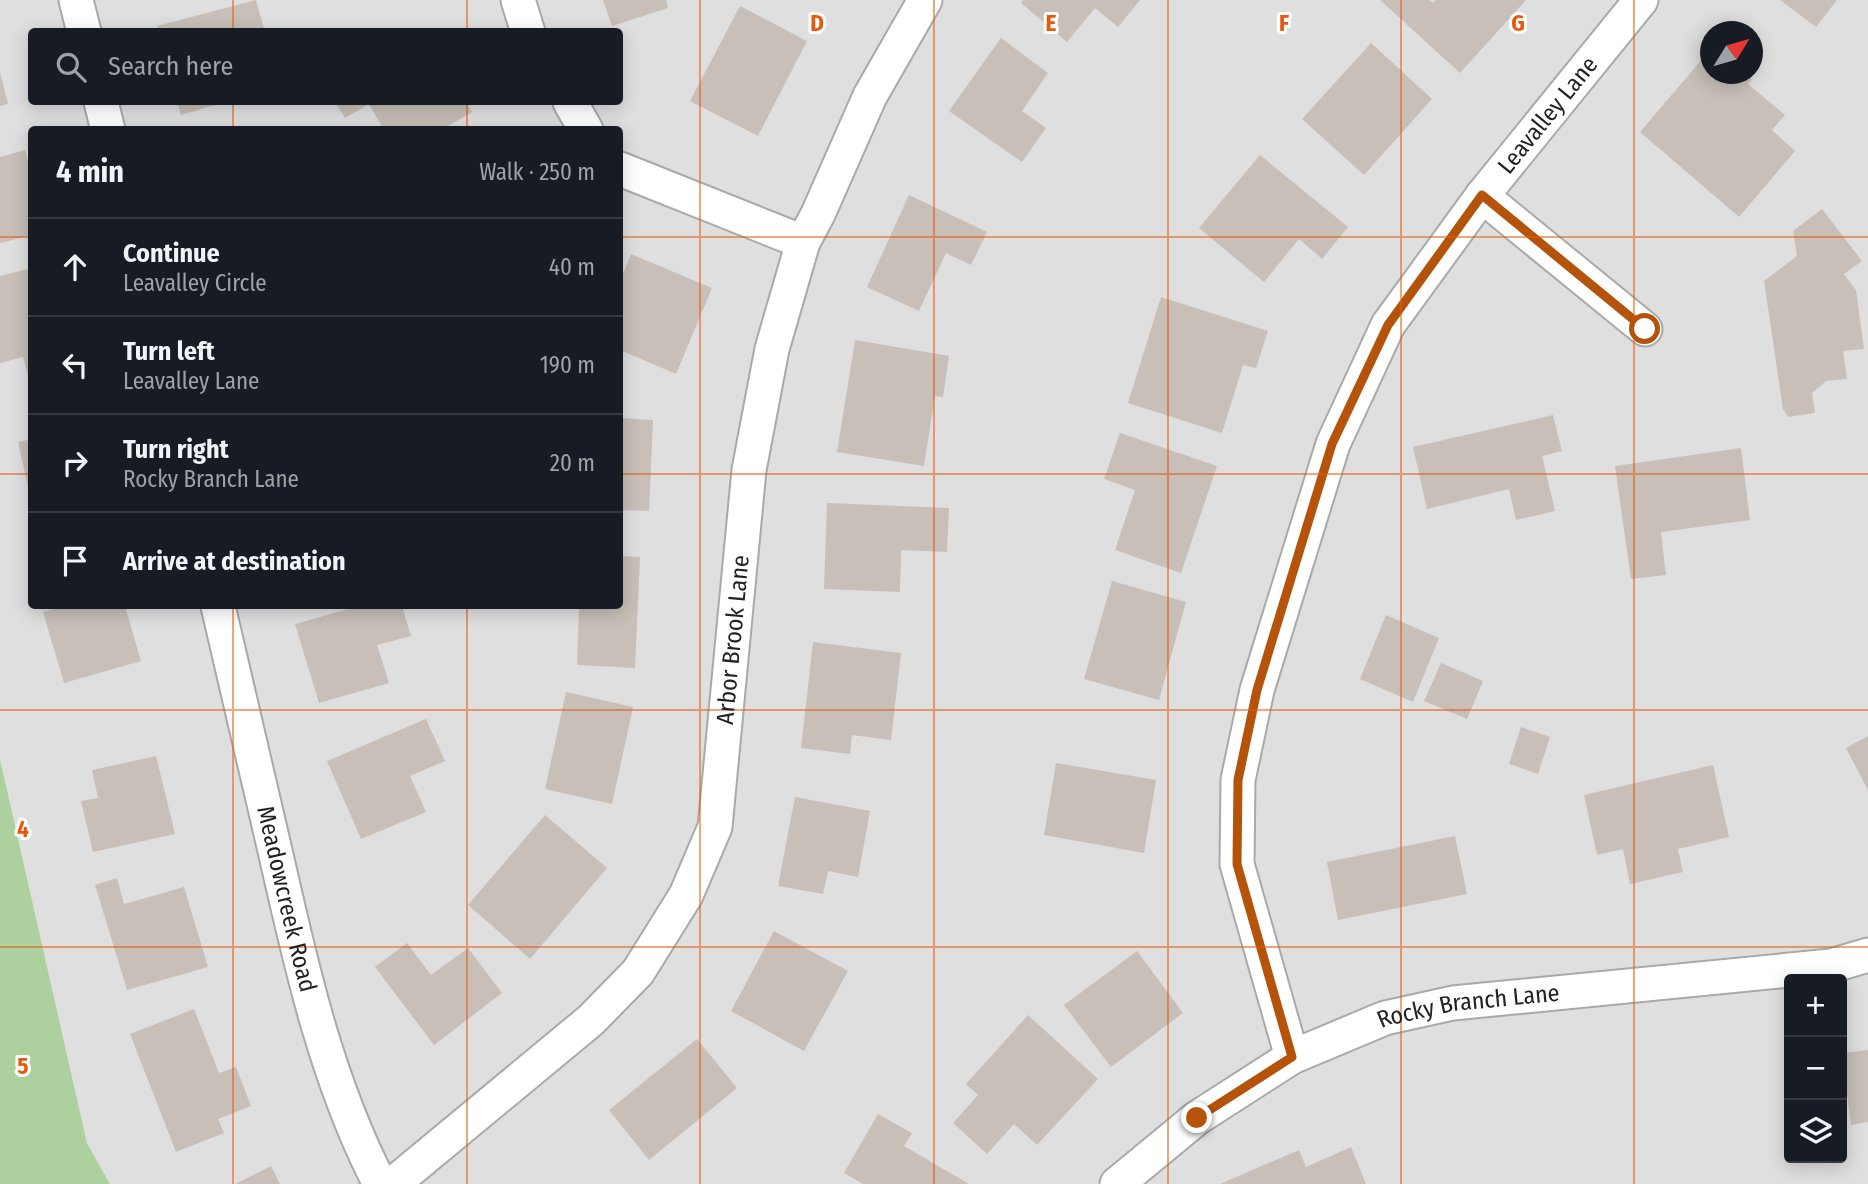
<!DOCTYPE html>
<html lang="en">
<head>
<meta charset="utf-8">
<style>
	body { margin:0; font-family:"Fira Sans Condensed",sans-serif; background:#20242c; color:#f1f3f6 }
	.controls { position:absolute; right:21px; bottom:21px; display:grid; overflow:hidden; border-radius:7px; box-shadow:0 4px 18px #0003 }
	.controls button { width:63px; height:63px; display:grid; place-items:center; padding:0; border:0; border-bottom:2px solid #363941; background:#171b24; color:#f1f3f6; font:35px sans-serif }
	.compass { position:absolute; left:1700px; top:21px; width:63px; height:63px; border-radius:50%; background:#171b24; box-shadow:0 4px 18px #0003; rotate:53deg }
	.stop { position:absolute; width:21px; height:21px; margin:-16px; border:5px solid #b45309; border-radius:50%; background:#fff }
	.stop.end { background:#b45309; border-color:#fff; box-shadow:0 2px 7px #0008 }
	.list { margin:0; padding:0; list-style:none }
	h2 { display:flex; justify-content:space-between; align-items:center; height:91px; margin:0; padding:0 28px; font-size:30px }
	h2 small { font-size:23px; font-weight:400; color:#9ea1a6 }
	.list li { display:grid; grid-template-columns:46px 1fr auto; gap:21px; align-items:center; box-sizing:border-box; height:98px; padding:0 28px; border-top:2px solid #363941 }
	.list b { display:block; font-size:26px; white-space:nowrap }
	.list p { margin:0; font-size:23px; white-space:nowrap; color:#9ea1a6 }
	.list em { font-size:23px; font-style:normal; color:#9ea1a6 }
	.icon { flex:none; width:38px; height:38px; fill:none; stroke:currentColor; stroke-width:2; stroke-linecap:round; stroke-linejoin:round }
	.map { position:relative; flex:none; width:1868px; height:1184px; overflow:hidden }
	.search { position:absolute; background:#171b24; box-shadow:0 4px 18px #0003; left:28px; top:28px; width:595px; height:77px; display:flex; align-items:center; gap:18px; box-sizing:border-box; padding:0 24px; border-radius:7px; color:#9ea1a6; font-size:26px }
	.panel { position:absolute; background:#171b24; box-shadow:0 4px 18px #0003; left:28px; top:126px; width:595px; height:483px; border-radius:7px }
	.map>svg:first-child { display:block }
	.residential { fill:#e0dfdf; fill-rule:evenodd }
	.forest { fill:#add19e }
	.building { fill:#c7bfb8 }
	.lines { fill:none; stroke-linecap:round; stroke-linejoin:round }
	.minor-casing { stroke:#a9a9a9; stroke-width:37 }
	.minor { stroke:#fff; stroke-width:33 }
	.route { stroke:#b45309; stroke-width:9 }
	.grid { fill:none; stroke:#e8590c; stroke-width:2; stroke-opacity:0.55 }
	.labels { text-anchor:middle; stroke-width:6; stroke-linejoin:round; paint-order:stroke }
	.street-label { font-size:24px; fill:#222; stroke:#fff }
	.grid-label { font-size:23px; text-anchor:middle; font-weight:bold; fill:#e8590c; stroke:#fff; stroke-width:6; stroke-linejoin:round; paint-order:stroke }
</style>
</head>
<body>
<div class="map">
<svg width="1868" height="1184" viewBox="0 0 1868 1184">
	<rect width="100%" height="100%" fill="#f2efe9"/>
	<!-- residential -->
	<path class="residential" d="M0 0H1868V1184H110L87 1143 0 759ZM32 32H620V102H32ZM1710 32H1752V74H1710ZM32 130H620V606H32ZM1789 979H1842V1158H1789Z"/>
	<!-- forest -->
	<path class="forest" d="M0 759 87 1143 110 1184H0Z"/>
	<!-- building -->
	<path class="building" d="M256 0 265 32H159L157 26Z
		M603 0H666L668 8 612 26Z
		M1023 0H1140L1118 27 1095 8 1067 42 1021 3Z
		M1380 0H1429L1433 3 1436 0H1526L1460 73Z
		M1780 0H1837L1816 27Z
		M740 6 807 41 758 136 690 101Z
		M1001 38 1048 73 1022 111 1046 128 1022 162 949 111Z
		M1371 43 1432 99 1364 175 1302 119Z
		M1710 50V74H1746L1752 79 1748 84 1785 115 1772 130 1795 151 1739 217 1640 132Z
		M0 72 8 104 0 106Z
		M177 102H225L181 115Z
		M335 102H466L472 112 441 130H384L369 104 345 118Z
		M25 150 32 175V235L0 243V157Z
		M1260 155 1348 227 1322 259 1299 239 1264 282 1199 228Z
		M909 195 987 232 971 265 946 253 919 311 867 287Z
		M1822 209 1862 261 1844 274 1856 290 1864 349 1843 351 1847 379 1826 381 1812 393 1815 413 1788 417 1783 409 1764 281 1797 256 1793 231Z
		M631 254 712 288 676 374 620 350V281Z
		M32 268V386H31L23 357 0 363V276Z
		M1161 297 1268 331 1256 368 1243 365 1222 433 1128 403Z
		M855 340 949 356 943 397 935 396 924 466 837 452Z
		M1553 415 1562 451 1542 456 1555 511 1516 520 1509 489 1427 509 1413 447Z
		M620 418 653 420 649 511 620 510Z
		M1120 433 1217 466 1181 573 1115 550 1135 490 1104 479Z
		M32 439V495H30L18 442Z
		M1741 448 1750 520 1661 532 1666 575 1631 579 1615 466Z
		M827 503 949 508 947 552 901 550 900 592 824 589Z
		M620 556 640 557 635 668 577 665 579 606H620Z
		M1112 581 1186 602 1159 700 1084 679Z
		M65 606H125L141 661 64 683 43 612Z
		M359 606H402L411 636 377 645 389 683 319 703 295 624Z
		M1386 615 1439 638 1413 702 1360 679Z
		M813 642 901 653 891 740 852 735 850 754 801 748Z
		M1441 663 1483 681 1467 719 1424 701Z
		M566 692 633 707 612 804 545 789Z
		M426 719 445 761 410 776 426 812 361 839 327 761Z
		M1521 727 1550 737 1538 774 1509 764Z
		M1868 736V790L1846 748Z
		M156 756 175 834 93 852 81 801 98 798 92 770Z
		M1056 763 1156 780 1144 853 1044 835Z
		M1713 765 1729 837 1678 849 1683 872 1630 884 1623 849 1597 855 1584 795Z
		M795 797 870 811 858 877 828 871 823 894 778 886Z
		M545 815 607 868 530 959 468 905Z
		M1455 836 1467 894 1338 920 1327 862Z
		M117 878 124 904 184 887 208 967 127 990 95 885Z
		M774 931 848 971 804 1051 731 1011Z
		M407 943 431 975 468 948 502 993 434 1045 375 967Z
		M1137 951 1183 1013 1111 1067 1064 1005Z
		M194 1009 219 1073 236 1067 251 1106 218 1119 224 1133 176 1152 130 1034Z
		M1028 1015 1098 1079 1037 1145 1014 1124 987 1154 953 1123 978 1095 966 1084Z
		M697 1039 737 1088 649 1160 609 1110Z
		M1868 1050V1122L1851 1125 1842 1053Z
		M878 1114 912 1133 904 1146 969 1184H863L844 1173Z
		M1351 1147 1366 1184H1220L1299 1150 1306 1167Z
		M271 1166 280 1184H235Z"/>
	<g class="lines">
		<defs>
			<g id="minor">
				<path d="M76 0 84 32"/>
				<path d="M518 0 528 32"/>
				<path d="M101 102 108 130"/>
				<path d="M570 102 586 130"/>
				<path d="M620 169 803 242"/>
				<path d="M1482 196 1645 329"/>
				<path id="s1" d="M218 606C238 689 257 772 276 855 301 966 327 1082 380 1184"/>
				<path id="s2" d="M1292 1057 1237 864 1238 780 1257 690 1333 444 1388 325 1482 196 1641 0"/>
				<path id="s3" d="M393 1184 591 1020 638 972 686 895 715 827 749 470 772 349 803 242 818 214 870 96 925 0"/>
				<path id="s4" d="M1117 1184 1197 1118 1292 1057 1385 1018 1453 1003 1831 966 1868 955"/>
			</g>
		</defs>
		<!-- minor casing -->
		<use href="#minor" class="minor-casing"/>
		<!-- minor -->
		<use href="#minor" class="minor"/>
	</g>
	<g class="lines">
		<!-- route -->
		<path class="route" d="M1197 1118 1292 1057 1237 864 1238 780 1257 690 1332 444 1388 325 1482 195 1645 329"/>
	</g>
	<!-- grid -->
	<path class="grid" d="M233 0V32M467 0V32M700 0V1184M934 0V1184M1168 0V1184M1401 0V1184M1634 0V1184M233 102V130M467 102V130M0 237H32M620 237H1868M0 474H32M620 474H1868M233 606V1184M467 606V1184M0 710H1868M0 947H1868"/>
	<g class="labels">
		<!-- street labels -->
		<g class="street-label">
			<text dy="8" stroke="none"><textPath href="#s2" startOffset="1029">Leavalley Lane</textPath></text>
			<text dy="8" stroke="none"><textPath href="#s3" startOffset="677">Arbor Brook Lane</textPath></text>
			<text dy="8" stroke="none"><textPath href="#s1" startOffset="301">Meadowcreek Road</textPath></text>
			<text dy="8" stroke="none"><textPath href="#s4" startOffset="402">Rocky Branch Lane</textPath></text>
		</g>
	</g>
	<g class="grid-label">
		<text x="817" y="31">D</text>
		<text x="1051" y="31">E</text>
		<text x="1284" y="31">F</text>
		<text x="1518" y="31">G</text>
		<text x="23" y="837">4</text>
		<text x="23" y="1074">5</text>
	</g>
</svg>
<div class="controls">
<button>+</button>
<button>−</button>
<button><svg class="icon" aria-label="layers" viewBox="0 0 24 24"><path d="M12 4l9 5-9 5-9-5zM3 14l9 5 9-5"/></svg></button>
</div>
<svg class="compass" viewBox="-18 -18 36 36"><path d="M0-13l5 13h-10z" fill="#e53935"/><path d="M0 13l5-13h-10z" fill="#9ea1a6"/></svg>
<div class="stop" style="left:1645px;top:329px"></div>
<div class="stop end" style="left:1197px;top:1118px"></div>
<div class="search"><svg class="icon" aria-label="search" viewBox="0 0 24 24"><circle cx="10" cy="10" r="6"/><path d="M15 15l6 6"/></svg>Search here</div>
<section class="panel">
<h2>4 min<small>Walk · 250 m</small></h2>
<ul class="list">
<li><svg class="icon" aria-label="ahead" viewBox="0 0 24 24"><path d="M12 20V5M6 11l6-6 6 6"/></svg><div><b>Continue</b><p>Leavalley Circle</p></div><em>40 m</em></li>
<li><svg class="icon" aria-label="left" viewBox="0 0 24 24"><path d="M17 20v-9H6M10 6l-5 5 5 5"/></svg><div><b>Turn left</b><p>Leavalley Lane</p></div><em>190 m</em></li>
<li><svg class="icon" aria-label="right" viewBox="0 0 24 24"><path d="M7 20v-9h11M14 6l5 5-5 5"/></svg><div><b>Turn right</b><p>Rocky Branch Lane</p></div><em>20 m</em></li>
<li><svg class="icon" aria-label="arrive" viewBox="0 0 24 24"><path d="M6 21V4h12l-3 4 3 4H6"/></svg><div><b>Arrive at destination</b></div></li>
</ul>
</section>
</div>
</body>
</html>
